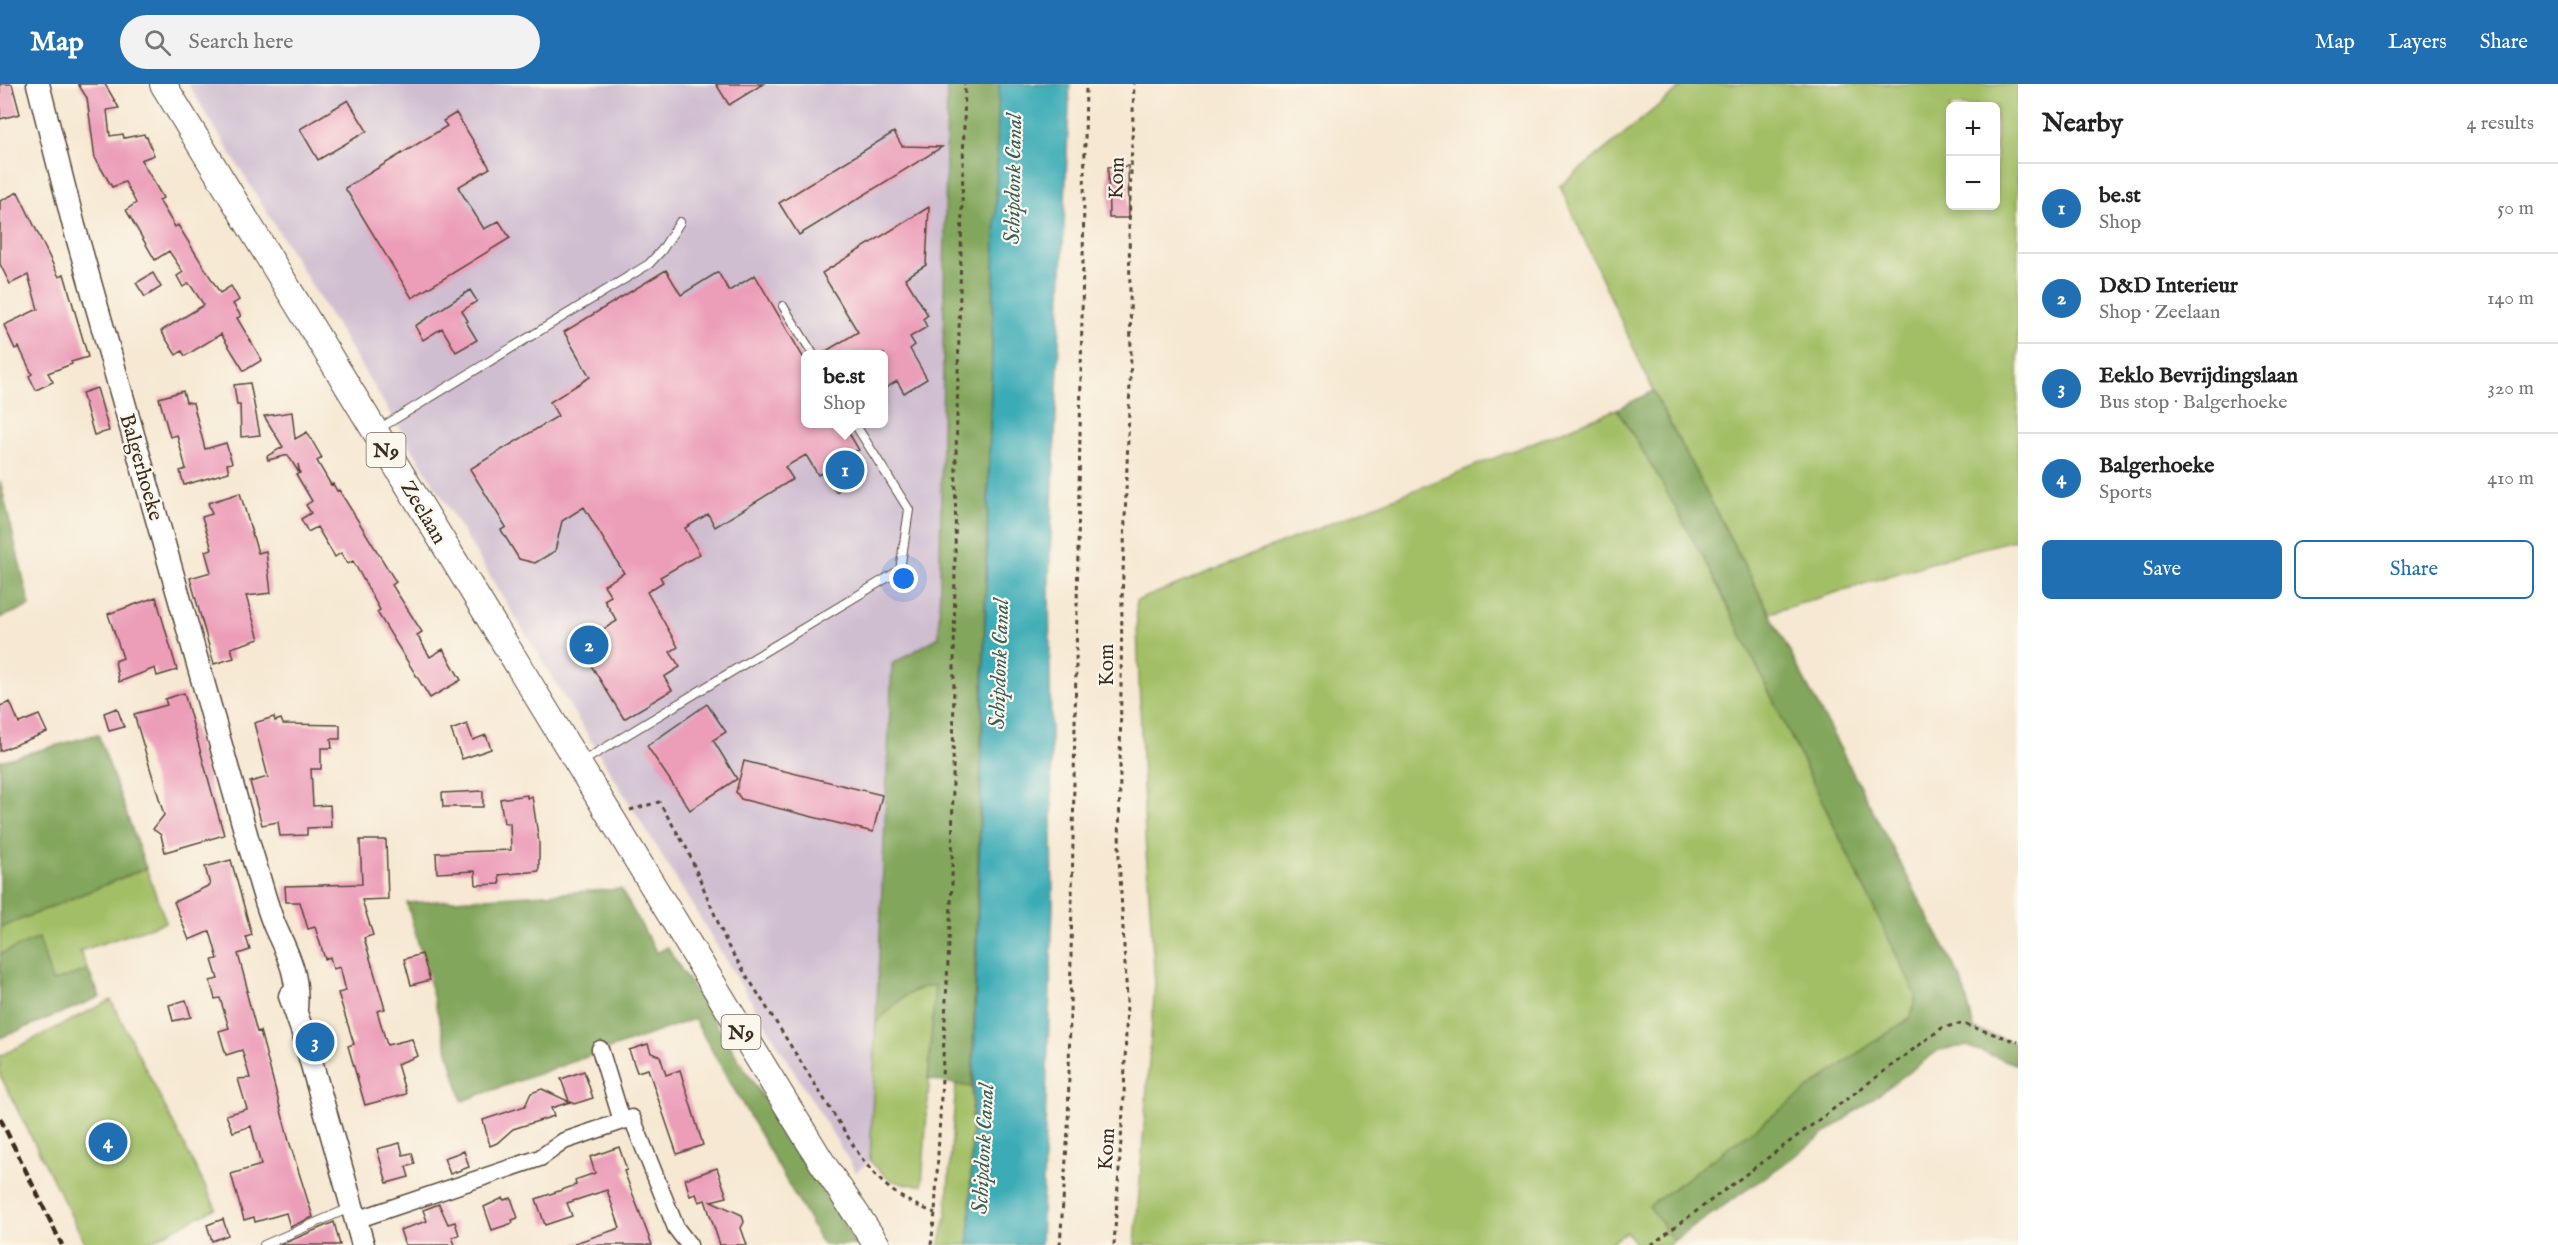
<!DOCTYPE html>
<html lang="en">
<head>
<meta charset="utf-8">
<style>
	body { margin:0; font-family:"IM FELL English",serif; background:#f2f2f2; color:#222 }
	.controls { position:absolute; right:18px; top:18px; display:grid; overflow:hidden; border-radius:9px; box-shadow:0 3px 9px #0003 }
	.controls button { width:54px; height:54px; display:grid; place-items:center; padding:0; border:0; border-bottom:2px solid #e0e0e0; background:#fff; color:#222; font:30px sans-serif }
	.you { position:absolute; left:904px; top:495px; width:21px; height:21px; margin:-15px; border:4px solid #fff; border-radius:50%; background:#1a73e8; box-shadow:0 0 0 9px #1a73e833 }
	.badge { display:grid; place-items:center; width:39px; height:39px; border-radius:50%; background:#1f6fb2; color:#fff; font-size:20px; font-weight:700 }
	.pin { position:absolute; translate:-50% -50%; border:3px solid #fff; box-shadow:0 2px 6px #0006 }
	.popup { position:absolute; left:801px; top:266px; width:87px; height:78px; box-sizing:border-box; display:grid; place-content:center; border-radius:9px; background:#fff; filter:drop-shadow(0 2px 4px #0005); font-size:20px; white-space:nowrap; color:#767676 }
	.popup b { font-size:22px; color:#222 }
	.popup::after { content:''; position:absolute; left:50%; top:100%; margin-left:-12px; border:12px solid transparent; border-top-color:#fff }
	.list { margin:0; padding:0; list-style:none }
	h2 { display:flex; justify-content:space-between; align-items:center; height:78px; margin:0; padding:0 24px; font-size:26px }
	h2 small { font-size:20px; font-weight:400; color:#767676 }
	.list li { display:grid; grid-template-columns:39px 1fr auto; gap:18px; align-items:center; box-sizing:border-box; height:90px; padding:0 24px; border-top:2px solid #e0e0e0 }
	.list b { display:block; font-size:22px; white-space:nowrap }
	.list p { margin:0; font-size:20px; white-space:nowrap; color:#767676 }
	.list em { font-size:20px; font-style:normal; color:#767676 }
	.actions { display:flex; gap:12px; padding:18px 24px }
	.actions a { flex:1; padding:14px 0; border:2px solid #1f6fb2; border-radius:9px; text-align:center; font-size:21px; color:#1f6fb2 }
	.actions .main { background:#1f6fb2; color:#fff }
	.icon { flex:none; width:33px; height:33px; fill:none; stroke:currentColor; stroke-width:2; stroke-linecap:round; stroke-linejoin:round }
	.map { position:relative; flex:none; width:2018px; height:1161px; overflow:hidden }
	header { display:flex; align-items:center; gap:36px; box-sizing:border-box; height:84px; padding:0 30px; background:#1f6fb2; color:#fff }
	header strong { font-size:28px }
	nav { display:flex; gap:33px; margin-inline-start:auto; font-size:21px }
	.search { width:420px; height:54px; background:#f2f2f2; display:flex; align-items:center; gap:15px; box-sizing:border-box; padding:0 21px; border-radius:33px; color:#767676; font-size:22px }
	main { display:flex }
	aside { flex:1; background:#fff }
	.map>svg:first-child { display:block }
	.industrial { fill:#cfbdd0; fill-rule:evenodd }
	.green { fill:#a3bf66; stroke:#6f7442; stroke-width:1.5; fill-rule:evenodd }
	.forest { fill:#82a65b; stroke:#5e683c; stroke-width:1.5 }
	.water { fill:#3aabb5; stroke:#3a6a6a; stroke-width:1.5 }
	.building { fill:#ec9eb9 }
	.lines { fill:none; stroke-linecap:round; stroke-linejoin:round }
	.service-casing { stroke:#574639; stroke-width:10 }
	.minor-casing { stroke:#574639; stroke-width:19 }
	.secondary-casing { stroke:#574639; stroke-width:25 }
	.primary-casing { stroke:#574639; stroke-width:28 }
	.path { stroke:#574639; stroke-width:3; stroke-dasharray:4.5 4.5; stroke-linecap:butt }
	.service { stroke:#fff; stroke-width:8 }
	.minor { stroke:#fff; stroke-width:16 }
	.secondary { stroke:#fff; stroke-width:22 }
	.primary { stroke:#fff; stroke-width:26 }
	.rail { stroke:#3b2a1e; stroke-width:4.5; stroke-dasharray:9 4.5; stroke-linecap:butt }
	.labels { text-anchor:middle; stroke-width:4.5; stroke-linejoin:round; paint-order:stroke }
	.shield { fill:#fbf7ec; stroke:#75685c; stroke-width:1.5 }
	.shield-label { font-size:20px; font-weight:bold; fill:#3b2a1e }
	.street-label { font-size:21px; fill:#3b2a1e; stroke:#fbf7ec }
	.water-label { font-size:22px; font-style:italic; fill:#3b5e5a; stroke:#fbf7ec }
</style>
</head>
<body>
<header>
<strong>Map</strong>
<div class="search"><svg class="icon" aria-label="search" viewBox="0 0 24 24"><circle cx="10" cy="10" r="6"/><path d="M15 15l6 6"/></svg>Search here</div>
<nav><a>Map</a><a>Layers</a><a>Share</a></nav>
</header>
<main>
<div class="map">
<svg width="2018" height="1161" viewBox="0 0 2018 1161">
	<rect width="100%" height="100%" fill="#fbf7ec"/>
	<filter id="ink" filterUnits="userSpaceOnUse"><feTurbulence type="fractalNoise" baseFrequency=".0167" numOctaves="2"/><feDisplacementMap in="SourceGraphic" scale="12" xChannelSelector="R" yChannelSelector="G"/><feConvolveMatrix kernelMatrix="1 2 1 2 8 2 1 2 1" color-interpolation-filters="sRGB"/></filter>
	<filter id="wash" filterUnits="userSpaceOnUse"><feTurbulence type="fractalNoise" baseFrequency=".008" numOctaves="4" result="noise"/><feDisplacementMap in="SourceGraphic" scale="24" xChannelSelector="R" yChannelSelector="G"/><feGaussianBlur stdDeviation="1.35" result="paint"/><feColorMatrix in="noise" values="0 0 0 0 0 0 0 0 0 0 0 0 0 0 0 0 0 1.4 0 .05"/><feComposite in="paint" operator="in"/></filter>
	<g filter="url(#wash)">
		<rect width="100%" height="100%" fill="#f6e8d2"/>
		<!-- industrial -->
		<path class="industrial" d="M188 0H947L939 554 892 580 870 1077 856 1088ZM806 270H884V340H806Z"/>
		<!-- green -->
		<path class="green" d="M1685 0H2018V455L1963 469 1770 529 1653 307 1560 102ZM1996 22V122H1950V22Z
			M1617 325 1655 387 1711 488 1916 911 1911 933 1855 971 1650 1122 1673 1157 1669 1161H1636L1627 1148 1607 1161H1135L1155 899 1145 751 1136 517Z
			M146 784 166 838 80 867 88 886 52 898 39 855 0 870V844Z
			M936 901 922 1101C894 1101 889 1097 870 1077L876 939C894 920 909 904 936 901Z
			M111 916 216 1124 143 1161H86L0 991V972Z
			M956 1000 972 1003 970 1139 968 1161H939L946 1133Z"/>
		<!-- forest -->
		<path class="forest" d="M947 0H999L972 1003 928 995 935 901C909 904 894 920 876 939L892 580 939 553Z
			M1653 307 1962 897 1974 945 2018 960V981L1966 962 1939 966 1781 1082 1673 1157 1649 1122 1855 971 1911 933 1916 911 1711 488 1655 387 1617 325Z
			M0 397 30 522 0 534Z
			M98 650 146 784 0 844V677Z
			M621 805 657 869 667 863 857 1161H823L694 935 462 1017 407 819Z
			M39 854 52 898 88 886 100 913 0 954V870Z"/>
		<!-- water -->
		<path class="water" d="M999 0H1070L1049 497 1053 821 1041 1161H968L970 1139Z"/>
		<g id="blocks">
			<!-- building -->
			<path class="building" d="M0 0H12L20 30 0 35Z
				M78 0H105L119 24 107 26 110 52 123 50 124 54 144 50 145 53H147L154 71 141 76 163 114 159 116 175 143 178 141 220 209 231 202 239 216 233 220 241 232 237 234 262 276 244 287 221 250 185 272 182 267 176 271 161 247 204 221 189 199 183 203 177 192 183 188 169 167 155 176 126 126 136 119 125 98 112 103 95 74 87 14Z
				M716 0H763L729 21Z
				M348 16 367 47 318 76 300 45Z
				M456 29 490 84 458 103 484 145 499 137 510 154 412 214 345 104 447 42 443 37Z
				M894 48 902 62 942 63 799 151 779 119Z
				M1128 82 1129 134H1109L1108 83Z
				M18 108 59 193 64 190 88 273 71 278 72 280 48 289 53 298 36 306 29 292 32 290 19 263 15 265 4 241 38 225 28 191 10 200 0 180V117Z
				M929 123 926 181 905 194 928 231 923 235 927 243 910 253 915 261 910 265 927 295 904 309 897 297 884 305V270H821L858 248 822 189Z
				M666 186 681 211 718 188 729 207 755 191 806 278V339H843L859 366 852 368 865 390 836 408 824 388 818 391 806 371 785 383 793 395 715 443 708 430 685 444 700 470 660 493 663 498 647 508 678 563 670 568 680 583 664 593 672 606 624 635 578 560 617 537 604 516 611 512 604 501 624 489 584 423 562 437 555 467 535 479 519 475 501 446 506 443 470 385 558 332 550 318 590 293 564 248Z
				M153 189 161 203 145 213 136 199Z
				M470 206 477 217 462 227 468 237 466 238 477 256 456 268 442 244 423 256 415 242Z
				M250 299 260 351 241 353 240 321H237L234 301Z
				M97 304 109 347 94 351 82 309Z
				M183 307 186 318 193 319 205 365 226 359 232 379 227 380 229 388 184 401 180 387 186 385 177 351 170 353 159 314Z
				M292 328 295 355 307 348 322 374 317 377 331 401 333 400 337 407 339 406 396 498 392 501 422 548 417 551 430 573 443 565 461 596 430 614 377 528 380 526 353 477 348 480 341 469 335 473 317 443 308 448 301 435 311 429 306 421 312 417 296 390 300 389 298 380 299 389 288 371 268 376 267 372 283 363 264 332Z
				M240 409 258 469 266 467 271 509 246 512 259 555 231 564 234 574 214 580 190 494 211 488 205 467 212 465 202 433 212 430 208 419Z
				M156 513 177 586 157 592 155 584 119 598 115 577 123 574 108 530Z
				M184 609 224 751 165 768 161 751 153 745 164 731 134 630 167 621 165 615Z
				M10 618 19 639 39 631 47 648 0 667V622Z
				M707 620 726 648 713 656 737 695 690 726 647 662Z
				M117 624 124 643 109 647 104 629Z
				M274 633 275 637 281 635 283 640 340 641V655H331L332 664H321V685H311L313 722 330 721 331 743 307 744V751L280 752 278 738 262 741 250 698 268 693 254 639Z
				M467 640 473 656 486 651 491 665 462 675 451 646Z
				M744 677 882 711 873 748 741 715 736 708Z
				M483 707V723H443L442 709Z
				M527 711V714L532 712 539 758V787L499 791 500 800 476 801 475 787 437 789 436 769 511 766 510 739H504L500 715Z
				M360 756H386L388 815 362 816 373 851 364 854 385 925 377 927 387 961 412 955 418 972 397 980 406 1010 365 1021 348 962 354 960 338 909 346 907 340 883 333 885 330 873 325 875 315 843 308 845 300 818H286L285 802 362 800Z
				M231 776 252 851 246 853 250 866 238 870 248 907H246L257 948 260 947 289 1057 313 1133 290 1143 286 1129 255 1138 254 1133 244 1136 231 1090 261 1081 251 1042 233 1048 226 1031 247 1025 238 995 250 994 242 966 226 971 219 947 229 944 220 914 215 915 210 897 218 895 212 876 218 875 210 847 189 856 174 818 210 801 205 783Z
				M422 870 430 896 411 901 404 875Z
				M186 916 191 933 173 937 169 921Z
				M648 960 651 969 660 972 666 991 680 986 703 1061 677 1070 648 985 637 988 629 966Z
				M584 987 593 1014 574 1020 569 1017 561 995Z
				M542 1005 570 1018 551 1024 554 1032 513 1045 497 1059 490 1062 483 1036 525 1022 531 1009Z
				M400 1059 403 1071 412 1069 415 1080 406 1083 409 1093 387 1099 377 1065Z
				M619 1063 627 1086 624 1087 652 1161H575V1159L620 1144 607 1106 567 1119 572 1132 545 1141 536 1115 576 1101 575 1096 595 1089 590 1073Z
				M464 1067 469 1083 450 1090 444 1074Z
				M717 1084 727 1113 711 1117 742 1131 744 1138 741 1144 747 1161H720L705 1116 699 1118 696 1110 690 1112 685 1095Z
				M503 1114 504 1116 511 1114 518 1134 512 1136 513 1139 492 1146 484 1123Z
				M439 1120 448 1140 455 1138 459 1151 452 1153 455 1161H405L400 1146 427 1137 423 1126Z
				M223 1135 228 1151 212 1157 207 1141Z
				M334 1138 340 1161H280Z"/>
		</g>
	</g>
	<g filter="url(#ink)">
		<use href="#blocks" fill-opacity="0" stroke="#574639" stroke-width="1.5"/>
		<g class="lines">
			<defs>
				<path id="service" d="M783 222 813 270
					M377 346 649 180 662 166 680 138
					M580 679 900 486 909 426 855 340
					M264 1161 352 1123"/>
				<path id="minor" d="M600 965 622 1037
					M356 1136 540 1074 564 1057 632 1034 676 1144 689 1161"/>
				<path id="secondary" d="M38 0 74 142 250 764C259 791 265 820 276 845 289 873 299 892 296 925
					M290 912 303 949 363 1161"/>
				<path id="primary" d="M163 0 821 1077 877 1161"/>
			</defs>
			<!-- service casing -->
			<use href="#service" class="service-casing"/>
			<!-- minor casing -->
			<use href="#minor" class="minor-casing"/>
			<!-- secondary casing -->
			<use href="#secondary" class="secondary-casing"/>
			<!-- primary casing -->
			<use href="#primary" class="primary-casing"/>
			<!-- path -->
			<path class="path" d="M630 726 659 718 687 765 728 862 860 1072C883 1103 899 1115 935 1129
				M931 1161 935 1129 952 800 956 373 965 0
				M1060 1161 1068 1046 1086 0
				M1114 1161 1124 1012 1127 915 1119 774 1122 517 1131 272 1129 144 1134 0
				M1651 1161 1942 944 1958 940 1966 941 2018 958"/>
			<!-- service -->
			<use href="#service" class="service"/>
			<!-- minor -->
			<use href="#minor" class="minor"/>
			<!-- secondary -->
			<use href="#secondary" class="secondary"/>
			<!-- primary -->
			<use href="#primary" class="primary"/>
			<!-- rail -->
			<path class="rail" d="M0 1034 62 1161"/>
		</g>
	</g>
	<g class="labels">
		<!-- shield labels -->
		<g class="shield">
			<rect x="366.5" y="349" width="39" height="34" rx="4.5"/>
			<rect x="721.5" y="931" width="39" height="34" rx="4.5"/>
		</g>
		<g class="shield-label">
			<text x="386" y="373">N9</text>
			<text x="741" y="955">N9</text>
		</g>
		<!-- street labels -->
		<g class="street-label">
			<text transform="translate(1116 94) rotate(-88)" y="7">Kom</text>
			<text transform="translate(142 383) rotate(74)" y="7">Balgerhoeke</text>
			<text transform="translate(424 428) rotate(59)" y="7">Zeelaan</text>
			<text transform="translate(1106 581) rotate(-90)" y="7">Kom</text>
			<text transform="translate(1106 1065) rotate(-86)" y="7">Kom</text>
		</g>
		<!-- water labels -->
		<g class="water-label">
			<text transform="translate(1012 95) rotate(-89)" y="8">Schipdonk Canal</text>
			<text transform="translate(998 580) rotate(-88)" y="8">Schipdonk Canal</text>
			<text transform="translate(982 1065) rotate(-87)" y="8">Schipdonk Canal</text>
		</g>
	</g>
</svg>
<div class="controls">
<button>+</button>
<button>−</button>
</div>
<div class="you"></div>
<div class="pin badge" style="left:845px;top:386px">1</div>
<div class="popup"><b>be.st</b>Shop</div>
<div class="pin badge" style="left:589px;top:561px">2</div>
<div class="pin badge" style="left:315px;top:958px">3</div>
<div class="pin badge" style="left:108px;top:1058px">4</div>
</div>
<aside>
<h2>Nearby<small>4 results</small></h2>
<ul class="list">
<li><span class="badge">1</span><div><b>be.st</b><p>Shop</p></div><em>50 m</em></li>
<li><span class="badge">2</span><div><b>D&amp;D Interieur</b><p>Shop · Zeelaan</p></div><em>140 m</em></li>
<li><span class="badge">3</span><div><b>Eeklo Bevrijdingslaan</b><p>Bus stop · Balgerhoeke</p></div><em>320 m</em></li>
<li><span class="badge">4</span><div><b>Balgerhoeke</b><p>Sports</p></div><em>410 m</em></li>
</ul>
<div class="actions"><a class="main">Save</a><a>Share</a></div>
</aside>
</main>
</body>
</html>
